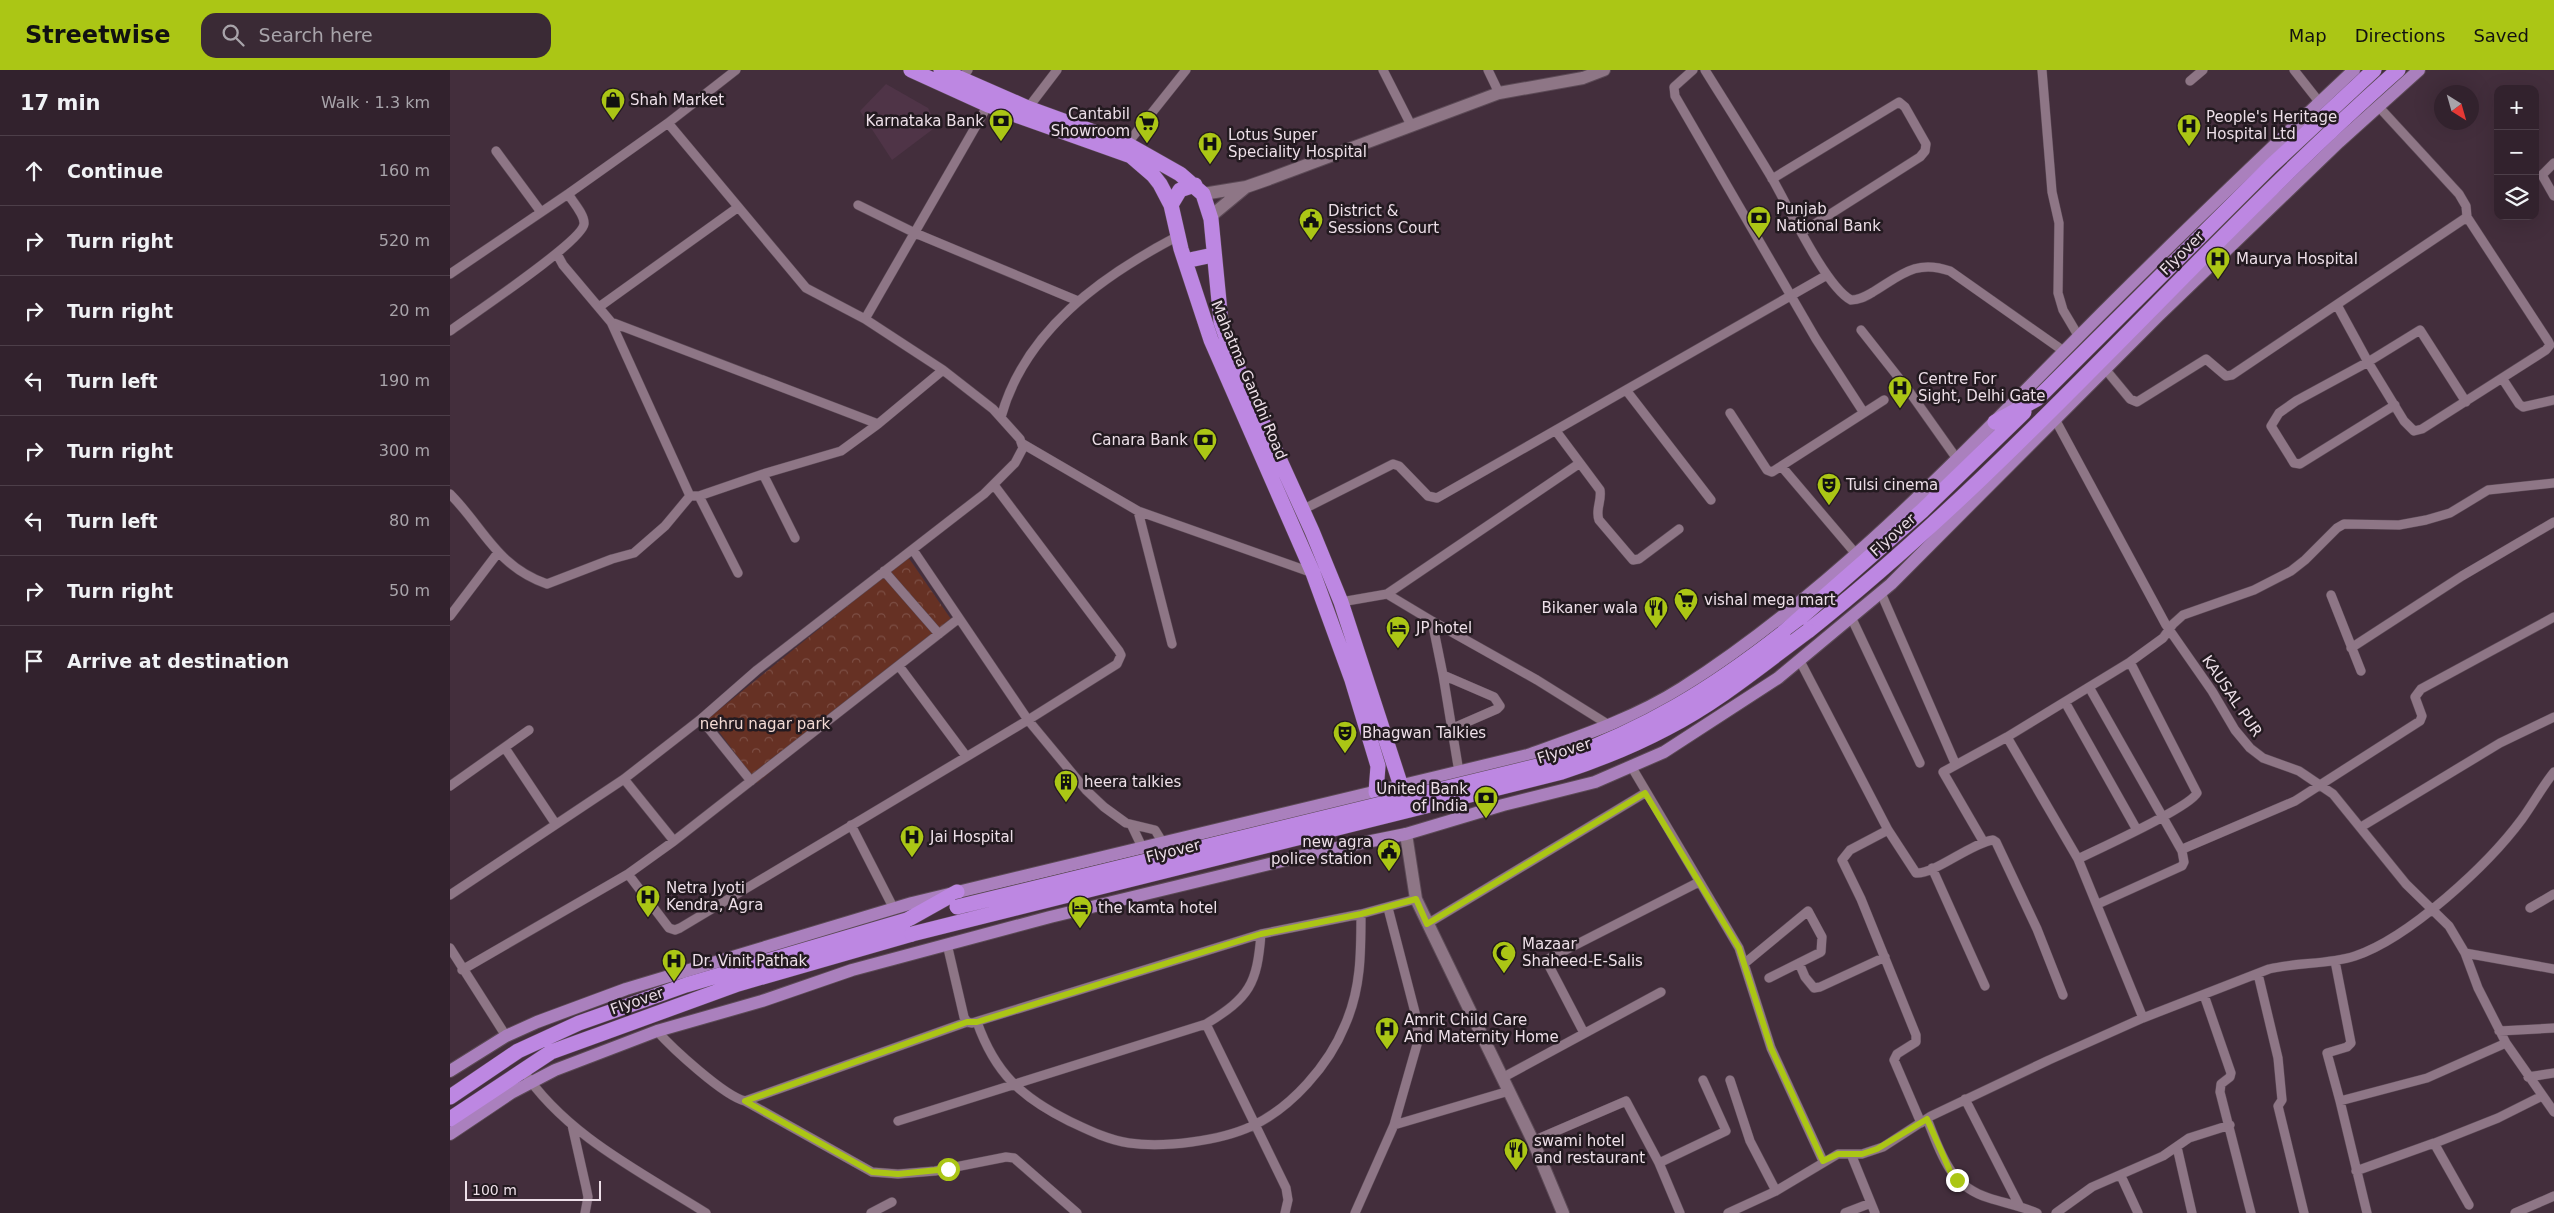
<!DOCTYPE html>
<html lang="en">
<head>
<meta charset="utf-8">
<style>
	body { margin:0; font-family:"DejaVu Sans",sans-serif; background:#3a2a35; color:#f1f3f6 }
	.controls { position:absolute; right:15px; top:15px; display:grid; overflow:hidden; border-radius:10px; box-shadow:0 5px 20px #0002 }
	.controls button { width:45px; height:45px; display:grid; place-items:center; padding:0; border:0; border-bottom:1px solid #4d3f49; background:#32222d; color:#f1f3f6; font:25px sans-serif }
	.compass { position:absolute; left:1984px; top:15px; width:45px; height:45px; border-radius:50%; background:#32222d; box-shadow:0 5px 20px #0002; rotate:143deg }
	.scale { position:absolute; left:15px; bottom:12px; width:136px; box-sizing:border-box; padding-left:5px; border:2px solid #eddfe8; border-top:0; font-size:14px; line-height:18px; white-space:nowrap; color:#eddfe8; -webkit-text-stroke:4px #231a20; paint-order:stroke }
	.stop { position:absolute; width:15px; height:15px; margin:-11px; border:4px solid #abc615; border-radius:50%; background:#fff }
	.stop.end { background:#abc615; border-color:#fff; box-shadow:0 1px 5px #0008 }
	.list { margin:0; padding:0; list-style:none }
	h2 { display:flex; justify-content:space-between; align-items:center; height:65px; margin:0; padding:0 20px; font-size:21px }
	h2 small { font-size:16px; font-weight:400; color:#a8a4aa }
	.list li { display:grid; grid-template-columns:32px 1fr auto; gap:15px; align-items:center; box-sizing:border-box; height:70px; padding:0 20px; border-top:1px solid #4d3f49 }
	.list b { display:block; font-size:19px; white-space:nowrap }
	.list em { font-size:16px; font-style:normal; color:#a8a4aa }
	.icon { flex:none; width:28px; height:28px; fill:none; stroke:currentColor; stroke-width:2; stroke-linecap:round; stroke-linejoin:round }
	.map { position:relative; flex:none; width:2104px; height:1143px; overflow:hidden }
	header { display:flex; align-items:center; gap:30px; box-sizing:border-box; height:70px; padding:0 25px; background:#abc615; color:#111 }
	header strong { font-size:24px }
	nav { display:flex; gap:28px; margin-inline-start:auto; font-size:18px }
	.search { width:350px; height:45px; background:#3a2a35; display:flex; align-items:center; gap:12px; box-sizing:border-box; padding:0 18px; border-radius:15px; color:#a8a4aa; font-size:19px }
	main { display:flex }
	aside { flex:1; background:#32222d }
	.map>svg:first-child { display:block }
	.built { fill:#4f3447 }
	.park { fill:url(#park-crowns) }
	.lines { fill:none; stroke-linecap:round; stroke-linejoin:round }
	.street-casing { stroke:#5c4a56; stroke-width:10 }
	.secondary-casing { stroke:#5c4a56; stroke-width:14 }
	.primary-casing { stroke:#5c4a56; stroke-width:14 }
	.highway-casing { stroke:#5c4a56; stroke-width:16 }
	.street { stroke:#8e7686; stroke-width:9 }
	.secondary { stroke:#8e7686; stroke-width:12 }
	.primary { stroke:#aa80bd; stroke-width:12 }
	.highway { stroke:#bd87e2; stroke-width:15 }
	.highway-bridge-casing { stroke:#5c4a56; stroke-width:16; stroke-linecap:butt }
	.highway-bridge { stroke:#bd87e2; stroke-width:15 }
	.route { stroke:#abc615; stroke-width:6 }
	.labels { text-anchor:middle; stroke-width:5; stroke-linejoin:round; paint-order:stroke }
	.poi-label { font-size:15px; fill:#eddfe8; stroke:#231a20; text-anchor:start }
	.street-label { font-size:15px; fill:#eddfe8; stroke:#231a20 }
	.park-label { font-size:15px; fill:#f3dad4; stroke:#231a20 }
</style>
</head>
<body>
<header>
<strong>Streetwise</strong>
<div class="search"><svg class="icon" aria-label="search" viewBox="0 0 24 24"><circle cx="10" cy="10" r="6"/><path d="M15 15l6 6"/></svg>Search here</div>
<nav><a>Map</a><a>Directions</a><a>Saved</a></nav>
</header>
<main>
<aside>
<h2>17 min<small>Walk · 1.3 km</small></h2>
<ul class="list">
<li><svg class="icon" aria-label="ahead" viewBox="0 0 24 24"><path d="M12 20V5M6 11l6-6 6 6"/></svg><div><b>Continue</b></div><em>160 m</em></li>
<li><svg class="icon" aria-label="right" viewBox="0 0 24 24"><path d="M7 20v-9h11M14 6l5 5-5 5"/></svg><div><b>Turn right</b></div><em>520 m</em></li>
<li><svg class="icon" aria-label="right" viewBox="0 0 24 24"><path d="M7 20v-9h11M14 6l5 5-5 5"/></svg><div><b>Turn right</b></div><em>20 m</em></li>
<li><svg class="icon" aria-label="left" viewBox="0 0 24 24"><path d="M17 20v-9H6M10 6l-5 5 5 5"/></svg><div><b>Turn left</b></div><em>190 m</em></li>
<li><svg class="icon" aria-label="right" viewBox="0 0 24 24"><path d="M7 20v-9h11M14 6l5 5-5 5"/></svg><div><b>Turn right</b></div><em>300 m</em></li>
<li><svg class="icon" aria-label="left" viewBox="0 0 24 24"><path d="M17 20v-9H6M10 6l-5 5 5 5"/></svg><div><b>Turn left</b></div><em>80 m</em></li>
<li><svg class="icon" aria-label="right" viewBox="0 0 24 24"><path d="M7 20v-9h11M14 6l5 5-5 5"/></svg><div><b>Turn right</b></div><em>50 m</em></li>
<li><svg class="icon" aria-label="arrive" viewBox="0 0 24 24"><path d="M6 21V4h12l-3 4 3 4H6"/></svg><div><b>Arrive at destination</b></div></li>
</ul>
</aside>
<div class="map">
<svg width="2104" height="1143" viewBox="0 0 2104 1143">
	<defs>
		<pattern id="park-crowns" width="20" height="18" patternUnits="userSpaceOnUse" patternTransform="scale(1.25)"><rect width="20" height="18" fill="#663124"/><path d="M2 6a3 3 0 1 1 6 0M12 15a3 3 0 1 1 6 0" fill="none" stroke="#7c4e44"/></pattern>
	</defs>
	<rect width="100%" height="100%" fill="#432e3c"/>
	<!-- built -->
	<path class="built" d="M436 14 478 38 487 56 442 90 410 41Z"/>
	<!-- park -->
	<path class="park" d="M458 487 503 552 307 713 259 648Z"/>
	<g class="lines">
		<defs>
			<path id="street" d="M933 0 961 55
				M1038 0 1049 23
				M1243 0 1224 17 1225 26 1366 269 1414 343
				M1255 0C1278 37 1301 73 1323 110 1339 138 1376 217 1401 230 1410 230 1416 226 1423 222 1451 205 1466 189 1500 201L1615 282
				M1592 0 1602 122 1609 153 1608 223 1613 240 1629 267
				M1844 0 1870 33
				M512 8 518 0
				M1740 11 1753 0
				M578 38 607 0
				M677 74 736 0
				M46 81 91 142
				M2104 93 2092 105 2104 126
				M1322 109 1449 32 1455 37 1476 74 1475 81 1470 87 1352 162
				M408 135 465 163 628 231
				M107 184 113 195 161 252 240 426H249L313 404 391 381 428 354 493 300
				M0 204 118 124
				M1887 235 1918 292 1954 351 1964 361 1972 359 2096 280 2100 275 2098 271 2017 147
				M149 237 287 138
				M415 249 538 35
				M161 252 428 354
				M1411 260 1456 317 1507 389
				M0 261C20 246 132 172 134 154 135 145 123 132 118 124L218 53 286 0
				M1656 300 1680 329 1687 332 1756 289 1776 306 1782 305 2017 147 2016 136 2009 124 1928 36
				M2052 308 2069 334 2073 337 2104 330
				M1176 320 1261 430
				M1945 335 1850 394 1844 393 1821 356 1829 343 1846 331 1918 292 1970 260 2016 332
				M1280 343 1317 400 1322 402 1434 330
				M551 347C575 260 652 206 728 166
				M1606 351 1716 555 1762 621 1785 660 1800 678 1813 688 1849 701 1883 724 1956 814 1999 856 2015 883 2028 918 2056 973 2104 1042
				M1106 361 1150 420C1152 431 1145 440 1149 450L1183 490 1189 489 1229 459
				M573 374 688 441 863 503
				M1332 397 1406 484
				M313 404 345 468
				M0 424C34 458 46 496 97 514L162 489 184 483 215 456 240 426
				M249 426 288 503
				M852 440 943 394 949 396 978 426 987 428 1377 205
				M688 441 722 574
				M463 480 578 650 636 720 654 737 676 753 705 760 713 773
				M434 501 489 564
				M1431 523 1505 693
				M937 524 1130 393
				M1881 525 1911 601
				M891 532 937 524 982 551 993 605
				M0 546 47 484
				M1402 549 1470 693
				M982 551 1087 610 1159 655
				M1901 578 2012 506 2104 452
				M1350 591 1438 760 1466 803C1483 805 1521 773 1543 770L1546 772 1587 859 1613 925
				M449 596 516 686
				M1639 617 1732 781
				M1615 632 1687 760
				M251 649 301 711
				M1001 659 1047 639 1050 636 1044 627 993 605 1009 702
				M1557 667 1628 789 1693 948
				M55 678 105 753
				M1181 696 1289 878 1321 978 1373 1091
				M174 709 224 771
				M0 716 79 660
				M401 755 444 839
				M682 756 692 777
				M1911 757 2050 673 2104 647
				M1438 760 1400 780 1392 790 1411 829 1466 965V972L1447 984 1444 990 1471 1053
				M1533 771 1493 702 1557 667 1680 592 1713 568 1723 554 1733 545 1804 520 1841 501 1855 490 1887 458 1894 454 1949 455 1976 450 2000 443 2038 420 2104 413
				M1628 789C1648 779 1739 738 1747 723L1680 592
				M1482 798 1535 916
				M178 804 219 858 225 860 230 858 578 650 667 594 671 585 669 581 544 415
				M0 825 174 709 251 649 307 600 534 424 565 393 573 378 570 369 543 339 493 300 415 249 356 218 218 53
				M1648 834 1732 796 1734 792 1732 781 1735 778 1845 731 1970 651 1972 646 1965 627 1971 619 2104 547
				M2080 838 2104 824
				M977 854 1195 723
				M497 874 514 947 517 952 522 953 811 864 911 844 966 829
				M0 878 56 966
				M2015 883 2104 899
				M1885 891 1901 973 1897 977 1877 983 1890 1031 1917 1143
				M1295 893 1358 841 1372 867 1371 882 1319 908
				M1349 893 1355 907 1364 918 1370 917 1435 887
				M12 900 178 804 224 771 508 549
				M1808 904 1828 988 1832 1030 1828 1036 1854 1143
				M1754 925 1781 1003 1780 1007 1771 1014 1770 1022 1801 1143
				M527 952C545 1003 571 1027 619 1051 638 1060 658 1070 679 1073 714 1078 770 1071 802 1056 841 1038 879 995 895 955 911 919 911 883 911 844
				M756 954 836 1118 838 1130 835 1143
				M207 961C222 978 274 1026 295 1031L517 952
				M2049 961 2104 958
				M1134 963 1096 890 1249 812
				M72 999C115 1065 191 1102 256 1143
				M2078 1007 2104 1003
				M1052 1008 1211 922
				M1280 1010 1300 1071 1326 1121
				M1515 1029 1569 1135
				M295 1031 422 1102 448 1104 485 1101 556 1087 564 1088 627 1143
				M1890 1031 1977 1008 2056 973
				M1477 1049C1491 1083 1499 1116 1539 1128 1555 1133 1571 1136 1587 1143
				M448 1051 756 954C800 927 807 914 811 864
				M122 1055 136 1117 138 1127 135 1143
				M944 1055 1059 1021
				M1083 1071 1176 1031 1209 1093 1230 1143
				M1985 1073 2048 1048 2092 1026
				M1727 1077 1742 1143
				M1401 1084 1425 1143
				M1209 1093 1276 1061 1253 1010
				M1906 1101 1984 1073 2019 1135
				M1671 1106 1688 1143
				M421 1143 442 1132
				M905 1143 944 1055 968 971 967 950 938 838
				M1278 1143 1326 1121 1388 1084H1412L1433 1077 1481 1046 1599 990 1693 948 1819 899C1847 892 1877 895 1905 886 1959 868 2038 795 2072 749 2083 734 2092 717 2104 702
				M1395 1143 1421 1133
				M1606 1143 1642 1117 1713 1086 1739 1068 1780 1055
				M2065 1143 2104 1126"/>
			<path id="secondary" d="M753 124 796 117 819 109 1049 23 1133 8 1154 0
				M761 146 796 117
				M956 764 966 829 1083 1071 1113 1143"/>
			<path id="primary" d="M0 1001 56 966 87 952 176 919 462 833 1078 685C1131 666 1185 648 1232 618 1394 514 1523 372 1657 238 1738 157 1821 78 1904 0
				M0 1064 61 1023 105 1000 207 961 312 931 402 900 600 847 877 780 956 764 1053 735 1145 712 1214 682 1328 608 1441 514 1708 246 1889 72 1969 0"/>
			<path id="highway" d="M461 0 538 35 681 86 703 105 710 114 721 135 731 179 761 270 863 503 902 610 928 696 926 722
				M491 0 578 38 677 74 730 104 753 124 761 149 771 252 782 285 862 461 891 532 951 716
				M721 135 730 120 745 115
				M735 191 763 185
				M1545 352 1587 329 1821 96 1924 0
				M1358 561C1571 392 1745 180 1948 0
				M1333 563 1472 441 1574 342
				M0 1027 68 981 129 953 236 915 457 850 507 822
				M0 1049 101 982 288 914 462 864"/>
		</defs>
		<!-- street casing -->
		<use href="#street" class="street-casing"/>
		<!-- secondary casing -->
		<use href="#secondary" class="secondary-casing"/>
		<!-- primary casing -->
		<use href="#primary" class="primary-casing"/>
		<!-- highway casing -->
		<use href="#highway" class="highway-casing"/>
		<!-- street -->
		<use href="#street" class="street"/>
		<!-- secondary -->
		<use href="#secondary" class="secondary"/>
		<!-- primary -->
		<use href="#primary" class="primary"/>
		<!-- highway -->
		<use href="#highway" class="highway"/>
		<defs>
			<path id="highway-bridge" d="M507 837 1108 691C1197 658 1259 621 1333 563
				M462 864 1112 702C1148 690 1183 676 1217 658 1268 632 1312 595 1358 561"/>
		</defs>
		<!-- highway-bridge casing -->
		<use href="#highway-bridge" class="highway-bridge-casing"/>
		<!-- highway-bridge -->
		<use href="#highway-bridge" class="highway-bridge"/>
	</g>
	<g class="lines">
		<!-- route -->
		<path class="route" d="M498 1099 448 1104 422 1102 295 1031 517 952H527L811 864 911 844 966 829 977 854 1195 723 1289 878 1321 978 1373 1091 1388 1084H1412L1427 1079 1477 1049 1500 1101 1507 1110"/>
	</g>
	<!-- icons -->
	<defs>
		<symbol id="shop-pin" viewBox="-11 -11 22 30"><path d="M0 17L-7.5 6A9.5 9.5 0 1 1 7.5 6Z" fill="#abc615" stroke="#231a20"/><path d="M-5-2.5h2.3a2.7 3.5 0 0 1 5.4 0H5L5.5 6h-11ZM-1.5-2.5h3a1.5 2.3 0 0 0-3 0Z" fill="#111"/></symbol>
		<symbol id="bank-pin" viewBox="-11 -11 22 30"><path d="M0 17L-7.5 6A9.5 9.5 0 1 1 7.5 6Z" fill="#abc615" stroke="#231a20"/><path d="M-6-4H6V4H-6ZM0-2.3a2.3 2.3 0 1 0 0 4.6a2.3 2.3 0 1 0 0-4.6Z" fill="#111"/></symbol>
		<symbol id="supermarket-pin" viewBox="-11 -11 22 30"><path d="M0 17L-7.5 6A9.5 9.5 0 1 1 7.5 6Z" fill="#abc615" stroke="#231a20"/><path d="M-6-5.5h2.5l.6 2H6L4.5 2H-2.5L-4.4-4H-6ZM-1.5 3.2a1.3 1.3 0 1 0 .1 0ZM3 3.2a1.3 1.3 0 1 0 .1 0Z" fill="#111"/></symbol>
		<symbol id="hospital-pin" viewBox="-11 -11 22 30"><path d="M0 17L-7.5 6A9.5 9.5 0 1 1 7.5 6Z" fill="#abc615" stroke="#231a20"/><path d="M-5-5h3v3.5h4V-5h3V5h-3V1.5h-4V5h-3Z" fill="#111"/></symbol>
		<symbol id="civic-pin" viewBox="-11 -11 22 30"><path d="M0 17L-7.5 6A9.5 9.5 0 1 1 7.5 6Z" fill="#abc615" stroke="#231a20"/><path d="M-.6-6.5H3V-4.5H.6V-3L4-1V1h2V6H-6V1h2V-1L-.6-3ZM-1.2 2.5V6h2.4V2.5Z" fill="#111"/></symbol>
		<symbol id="theatre-pin" viewBox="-11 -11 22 30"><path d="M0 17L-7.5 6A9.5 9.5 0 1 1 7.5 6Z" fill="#abc615" stroke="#231a20"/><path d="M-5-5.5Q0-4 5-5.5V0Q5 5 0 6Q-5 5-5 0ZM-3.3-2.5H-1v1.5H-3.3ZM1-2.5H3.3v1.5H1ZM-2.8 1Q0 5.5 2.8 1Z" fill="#111"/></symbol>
		<symbol id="restaurant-pin" viewBox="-11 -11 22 30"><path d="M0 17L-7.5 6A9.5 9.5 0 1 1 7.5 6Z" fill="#abc615" stroke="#231a20"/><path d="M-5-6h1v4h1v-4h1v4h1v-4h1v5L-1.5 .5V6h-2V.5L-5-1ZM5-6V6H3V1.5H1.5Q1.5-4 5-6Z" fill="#111"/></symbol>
		<symbol id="hotel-pin" viewBox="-11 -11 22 30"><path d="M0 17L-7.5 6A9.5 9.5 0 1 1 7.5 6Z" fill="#abc615" stroke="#231a20"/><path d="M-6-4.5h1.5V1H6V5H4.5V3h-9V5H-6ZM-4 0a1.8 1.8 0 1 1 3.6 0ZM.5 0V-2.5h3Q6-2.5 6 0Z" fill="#111"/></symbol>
		<symbol id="building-pin" viewBox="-11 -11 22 30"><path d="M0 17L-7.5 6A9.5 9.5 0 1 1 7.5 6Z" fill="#abc615" stroke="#231a20"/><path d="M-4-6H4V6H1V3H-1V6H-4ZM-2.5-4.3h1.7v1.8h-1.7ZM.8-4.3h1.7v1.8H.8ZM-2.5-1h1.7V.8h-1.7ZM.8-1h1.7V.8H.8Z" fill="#111"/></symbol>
		<symbol id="mosque-pin" viewBox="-11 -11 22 30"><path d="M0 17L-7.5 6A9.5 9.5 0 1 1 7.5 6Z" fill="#abc615" stroke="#231a20"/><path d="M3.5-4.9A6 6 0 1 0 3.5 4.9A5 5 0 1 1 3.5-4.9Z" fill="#111"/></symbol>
	</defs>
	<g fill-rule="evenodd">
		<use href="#shop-pin" x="149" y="16" width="28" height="38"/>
		<use href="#bank-pin" x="537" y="37" width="28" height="38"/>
		<use href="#supermarket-pin" x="683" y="39" width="28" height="38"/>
		<use href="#hospital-pin" x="1725" y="42" width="28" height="38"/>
		<use href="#hospital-pin" x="746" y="60" width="28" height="38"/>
		<use href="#bank-pin" x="1295" y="134" width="28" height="38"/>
		<use href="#civic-pin" x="847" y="136" width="28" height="38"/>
		<use href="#hospital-pin" x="1754" y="175" width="28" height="38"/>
		<use href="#hospital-pin" x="1436" y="304" width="28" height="38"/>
		<use href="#bank-pin" x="741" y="356" width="28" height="38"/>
		<use href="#theatre-pin" x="1365" y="401" width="28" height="38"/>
		<use href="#supermarket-pin" x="1222" y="516" width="28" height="38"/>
		<use href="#restaurant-pin" x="1192" y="524" width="28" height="38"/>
		<use href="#hotel-pin" x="934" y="544" width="28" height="38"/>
		<use href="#theatre-pin" x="881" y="649" width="28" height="38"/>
		<use href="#building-pin" x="602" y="698" width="28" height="38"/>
		<use href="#bank-pin" x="1022" y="714" width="28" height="38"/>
		<use href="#hospital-pin" x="448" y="753" width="28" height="38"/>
		<use href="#civic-pin" x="925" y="767" width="28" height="38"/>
		<use href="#hospital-pin" x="184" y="813" width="28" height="38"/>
		<use href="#hotel-pin" x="616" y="824" width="28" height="38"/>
		<use href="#mosque-pin" x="1040" y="869" width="28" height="38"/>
		<use href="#hospital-pin" x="210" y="877" width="28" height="38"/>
		<use href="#hospital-pin" x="923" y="945" width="28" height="38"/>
		<use href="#restaurant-pin" x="1052" y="1066" width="28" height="38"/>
	</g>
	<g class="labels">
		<!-- poi labels -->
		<g class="poi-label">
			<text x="180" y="35">Shah Market</text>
			<text x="680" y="49" text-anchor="end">Cantabil<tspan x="680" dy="17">Showroom</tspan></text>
			<text x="1756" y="52">People's Heritage<tspan x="1756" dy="17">Hospital Ltd</tspan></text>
			<text x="534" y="56" text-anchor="end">Karnataka Bank</text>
			<text x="778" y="70">Lotus Super<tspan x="778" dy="17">Speciality Hospital</tspan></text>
			<text x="1326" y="144">Punjab<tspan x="1326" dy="17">National Bank</tspan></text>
			<text x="878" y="146">District &amp;<tspan x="878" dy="17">Sessions Court</tspan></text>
			<text x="1786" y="194">Maurya Hospital</text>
			<text x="1468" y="314">Centre For<tspan x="1468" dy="17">Sight, Delhi Gate</tspan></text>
			<text x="738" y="375" text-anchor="end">Canara Bank</text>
			<text x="1396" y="420">Tulsi cinema</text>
			<text x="1254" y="535">vishal mega mart</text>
			<text x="1188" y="543" text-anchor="end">Bikaner wala</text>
			<text x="966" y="563">JP hotel</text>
			<text x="912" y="668">Bhagwan Talkies</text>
			<text x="634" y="717">heera talkies</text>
			<text x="1018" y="724" text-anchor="end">United Bank<tspan x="1018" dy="17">of India</tspan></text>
			<text x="480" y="772">Jai Hospital</text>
			<text x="922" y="777" text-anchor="end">new agra<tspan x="922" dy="17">police station</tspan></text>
			<text x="216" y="823">Netra Jyoti<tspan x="216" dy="17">Kendra, Agra</tspan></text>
			<text x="648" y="843">the kamta hotel</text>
			<text x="1072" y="879">Mazaar<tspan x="1072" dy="17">Shaheed-E-Salis</tspan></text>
			<text x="242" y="896">Dr. Vinit Pathak</text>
			<text x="954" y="955">Amrit Child Care<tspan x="954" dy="17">And Maternity Home</tspan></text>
			<text x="1084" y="1076">swami hotel<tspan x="1084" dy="17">and restaurant</tspan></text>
		</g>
		<!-- street labels -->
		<g class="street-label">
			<text transform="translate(1732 183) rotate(-45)" y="5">Flyover</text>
			<text transform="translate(799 310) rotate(67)" y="5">Mahatma Gandhi Road</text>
			<text transform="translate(1443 465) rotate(-42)" y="5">Flyover</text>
			<text transform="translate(1782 626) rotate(56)" y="5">KAUSAL PUR</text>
			<text transform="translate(1114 681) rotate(-17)" y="5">Flyover</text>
			<text transform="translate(723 781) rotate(-14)" y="5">Flyover</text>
			<text transform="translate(187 931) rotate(-19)" y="5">Flyover</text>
		</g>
		<!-- park labels -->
		<g class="park-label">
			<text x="315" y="659">nehru nagar park</text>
		</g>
	</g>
</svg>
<div class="controls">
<button>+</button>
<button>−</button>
<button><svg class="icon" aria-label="layers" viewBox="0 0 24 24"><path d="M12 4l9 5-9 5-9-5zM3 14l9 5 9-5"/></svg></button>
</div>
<svg class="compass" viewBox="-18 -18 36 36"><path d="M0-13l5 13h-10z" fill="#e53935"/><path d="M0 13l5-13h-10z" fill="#a8a4aa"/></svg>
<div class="scale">100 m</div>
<div class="stop" style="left:498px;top:1099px"></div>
<div class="stop end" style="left:1507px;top:1110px"></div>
</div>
</main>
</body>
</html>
